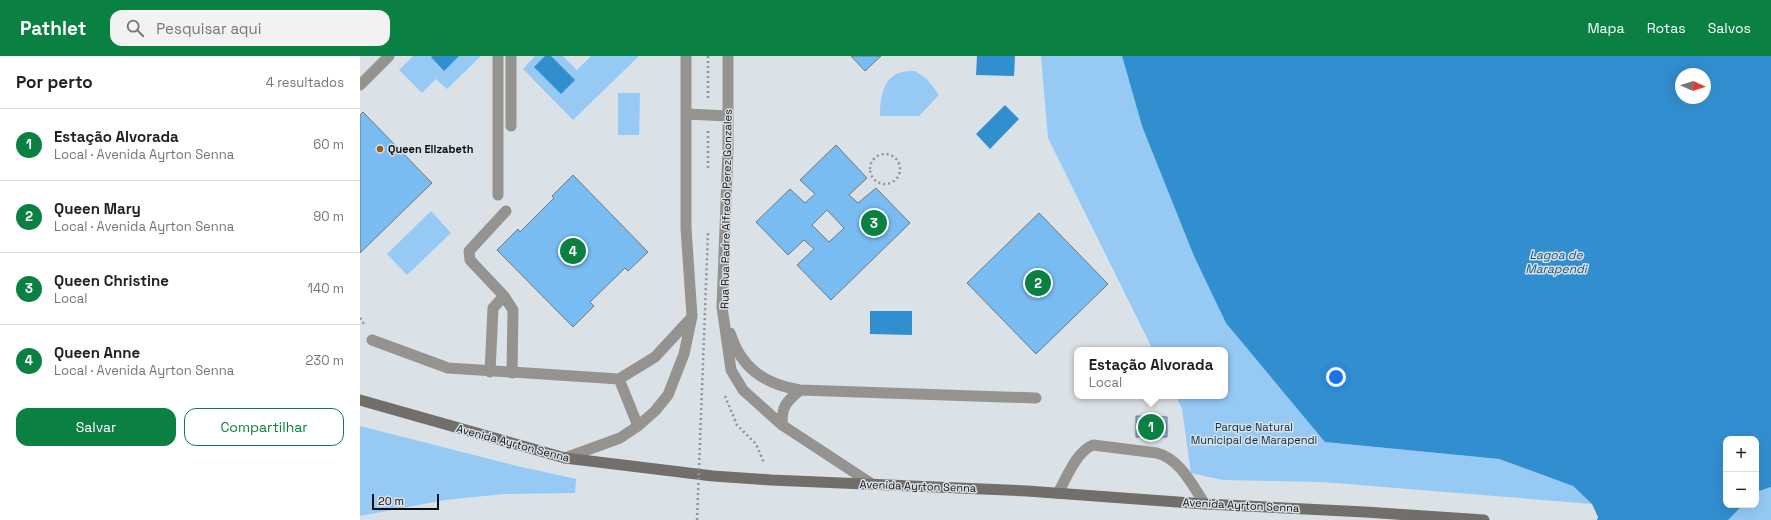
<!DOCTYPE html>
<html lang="pt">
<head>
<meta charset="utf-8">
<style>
	body { margin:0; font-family:"Space Grotesk",sans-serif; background:#f2f2f2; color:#222 }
	.controls { position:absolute; right:12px; bottom:12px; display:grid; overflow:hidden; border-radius:8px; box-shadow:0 4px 16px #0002 }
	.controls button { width:36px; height:36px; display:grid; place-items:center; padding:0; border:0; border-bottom:1px solid #e0e0e0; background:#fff; color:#222; font:20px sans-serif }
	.compass { position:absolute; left:1315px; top:12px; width:36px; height:36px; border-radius:50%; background:#fff; box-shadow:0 4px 16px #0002; rotate:93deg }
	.scale { position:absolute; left:12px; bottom:10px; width:67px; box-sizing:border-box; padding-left:4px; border:2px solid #0d0f11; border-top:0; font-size:11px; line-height:14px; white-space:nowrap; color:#0d0f11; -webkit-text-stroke:3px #dae1e7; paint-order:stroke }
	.you { position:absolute; left:976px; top:321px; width:14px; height:14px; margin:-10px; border:3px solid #fff; border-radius:50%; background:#1a73e8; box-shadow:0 0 0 6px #1a73e833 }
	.badge { display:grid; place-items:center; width:26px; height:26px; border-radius:50%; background:#0b8043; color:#fff; font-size:13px; font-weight:700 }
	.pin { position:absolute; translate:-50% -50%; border:2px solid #fff; box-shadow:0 1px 4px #0006 }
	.popup { position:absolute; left:714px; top:291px; width:154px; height:52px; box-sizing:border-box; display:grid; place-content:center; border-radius:8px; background:#fff; filter:drop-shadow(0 1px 3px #0005); font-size:13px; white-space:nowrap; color:#767676 }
	.popup b { font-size:15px; color:#222 }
	.popup::after { content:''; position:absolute; left:50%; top:100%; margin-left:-8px; border:8px solid transparent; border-top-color:#fff }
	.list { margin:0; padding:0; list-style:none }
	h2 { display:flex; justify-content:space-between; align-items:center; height:52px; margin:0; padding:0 16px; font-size:17px }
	h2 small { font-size:13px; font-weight:400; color:#767676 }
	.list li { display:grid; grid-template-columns:26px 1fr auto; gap:12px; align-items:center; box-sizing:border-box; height:72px; padding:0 16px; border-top:1px solid #e0e0e0 }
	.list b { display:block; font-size:15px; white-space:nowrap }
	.list p { margin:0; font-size:13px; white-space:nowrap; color:#767676 }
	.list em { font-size:13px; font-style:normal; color:#767676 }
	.actions { display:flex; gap:8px; padding:12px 16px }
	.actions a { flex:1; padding:9px 0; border:1px solid #0b8043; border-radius:12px; text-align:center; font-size:14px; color:#0b8043 }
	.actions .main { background:#0b8043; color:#fff }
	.icon { flex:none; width:22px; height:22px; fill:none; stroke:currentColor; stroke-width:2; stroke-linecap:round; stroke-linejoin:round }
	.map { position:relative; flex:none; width:1411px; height:464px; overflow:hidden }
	header { display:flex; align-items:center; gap:24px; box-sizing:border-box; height:56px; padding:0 20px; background:#0b8043; color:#fff }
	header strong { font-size:19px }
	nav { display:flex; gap:22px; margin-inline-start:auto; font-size:14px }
	.search { width:280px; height:36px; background:#f2f2f2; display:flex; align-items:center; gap:10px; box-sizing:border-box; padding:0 14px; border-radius:12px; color:#767676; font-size:15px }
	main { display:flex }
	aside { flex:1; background:#fff }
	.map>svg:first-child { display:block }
	.green { fill:#96caf4 }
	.water { fill:#328fcf; fill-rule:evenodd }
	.building { fill:#78bcf2; stroke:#72787d; fill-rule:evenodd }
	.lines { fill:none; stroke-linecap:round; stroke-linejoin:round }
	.path { stroke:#8e9398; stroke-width:2.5; stroke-dasharray:2 3; stroke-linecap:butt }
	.service { stroke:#959390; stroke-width:11 }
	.minor { stroke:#959390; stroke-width:11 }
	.secondary { stroke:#726e6a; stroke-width:11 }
	.path-bridge { stroke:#8e9398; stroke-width:2.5; stroke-dasharray:2 3; stroke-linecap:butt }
	.poi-dot { fill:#98601c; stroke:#dae1e7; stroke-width:1.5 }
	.labels { text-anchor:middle; stroke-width:3; stroke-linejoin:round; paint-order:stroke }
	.poi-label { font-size:11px; font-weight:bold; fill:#0d0f11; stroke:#dae1e7; text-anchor:start }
	.street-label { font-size:11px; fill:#0d0f11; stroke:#dae1e7 }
	.park-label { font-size:11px; fill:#052d47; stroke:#dae1e7 }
	.water-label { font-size:12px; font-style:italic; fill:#115480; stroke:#dae1e7 }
</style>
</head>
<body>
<header>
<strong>Pathlet</strong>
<div class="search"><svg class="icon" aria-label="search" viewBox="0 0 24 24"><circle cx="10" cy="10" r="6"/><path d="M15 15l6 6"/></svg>Pesquisar aqui</div>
<nav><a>Mapa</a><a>Rotas</a><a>Salvos</a></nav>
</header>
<main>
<aside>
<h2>Por perto<small>4 resultados</small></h2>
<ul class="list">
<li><span class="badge">1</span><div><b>Estação Alvorada</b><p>Local · Avenida Ayrton Senna</p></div><em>60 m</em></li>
<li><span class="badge">2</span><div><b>Queen Mary</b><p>Local · Avenida Ayrton Senna</p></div><em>90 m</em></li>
<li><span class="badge">3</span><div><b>Queen Christine</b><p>Local</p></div><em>140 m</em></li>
<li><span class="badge">4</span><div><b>Queen Anne</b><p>Local · Avenida Ayrton Senna</p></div><em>230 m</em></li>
</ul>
<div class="actions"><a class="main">Salvar</a><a>Compartilhar</a></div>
</aside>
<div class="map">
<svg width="1411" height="464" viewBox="0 0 1411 464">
	<rect width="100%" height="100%" fill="#dae1e7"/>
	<!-- green -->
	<path class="green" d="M53 0H121L87 33 76 23 62 37 39 14Z
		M175 0H203L217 14 231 0H279L213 64 163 13Z
		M681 0H762L782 70 965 386 1139 403 1213 430 1232 448 962 426 863 424 831 417 822 353 816 340H865V294H793L688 82Z
		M555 15 567 23 579 39 559 60H520C520 45 522 23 539 17 544 15 550 15 555 15Z
		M258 37H280L279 79H258Z
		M71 155 91 177 47 219 27 198Z
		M0 370 157 410 216 423 215 437 144 438 85 444 0 460Z
		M1411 431V464H1368L1383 449H1396V436Z"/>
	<!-- water -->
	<path class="water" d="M73 0H99L84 15 71 1Z
		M185 0H191L215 24 201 38 174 11Z
		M617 0H655L654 20 616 19Z
		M762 0H1411V431L1396 436V383H1366V449H1383L1368 464H1237L1238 461 1232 448 1213 430 1139 403 965 386 866 267 834 200 782 70ZM1321 18H1345V42H1321Z
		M645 49 659 63 630 93 616 78Z
		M510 255H552V279L510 278Z"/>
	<!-- building -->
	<path class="building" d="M491 0H521L505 15Z
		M3 56 72 127 0 197V59Z
		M476 89 507 122 489 139 498 147 516 132 550 167 471 244 437 209 454 193 444 184 428 199 396 166 430 133 445 147 455 138 440 124ZM467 154 484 172 469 186 452 169Z
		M213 119 288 196 268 215 265 212 230 246 234 250 213 271 137 194 158 173 160 176 194 142 192 140Z
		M679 157 748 228 676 298 607 227Z
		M776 360 807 361V381H776Z"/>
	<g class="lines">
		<!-- path -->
		<path class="path" d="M348 0V42
			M348 75V114
			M510 113a15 15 0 1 1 30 0a15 15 0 1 1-30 0Z
			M0 262 5 270
			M365 340 377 369 396 388 404 407"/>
		<!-- service -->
		<path class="service" d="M0 29 29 0
			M151 70V0
			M138 139V0
			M144 240 110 204 109 195 146 155
			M130 316 133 252 144 240 153 254 152 317
			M698 437C707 421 716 396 733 389L797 397C820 403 832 429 845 448"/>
		<!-- minor -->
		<path class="minor" d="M368 0V93L362 251 371 314 383 334 422 369 512 428
			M326 58 368 60
			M370 277C381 312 404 328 440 334L676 342
			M12 284 88 312 259 323 295 301 332 261
			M259 323 278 370
			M422 369C422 350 425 347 440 334
			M205 402 260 382 278 370 295 355 308 339 324 298 332 260 326 172V0"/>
		<!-- secondary -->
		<path class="secondary" d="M0 344 205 402 353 420 411 424 667 435 845 448 1005 456 1124 464"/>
		<!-- path-bridge -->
		<path class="path-bridge" d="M337 464 348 176"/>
	</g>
	<!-- markers -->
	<circle class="poi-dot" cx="20" cy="93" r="4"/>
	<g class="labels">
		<!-- poi labels -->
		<g class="poi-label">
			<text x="28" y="97">Queen Elizabeth</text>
		</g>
		<!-- street labels -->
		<g class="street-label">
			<text transform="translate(366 153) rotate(-89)" y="4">Rua Rua Padre Alfredo Perez Gonzales</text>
			<text transform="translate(153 387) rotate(15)" y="4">Avenida Ayrton Senna</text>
			<text transform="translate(558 430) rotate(2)" y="4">Avenida Ayrton Senna</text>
			<text transform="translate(881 449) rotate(3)" y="4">Avenida Ayrton Senna</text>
		</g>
		<!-- park labels -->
		<g class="park-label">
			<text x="894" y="375">Parque Natural<tspan x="894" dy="13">Municipal de Marapendi</tspan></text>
		</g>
		<!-- water labels -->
		<g class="water-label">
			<text x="1196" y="203">Lagoa de<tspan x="1196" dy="14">Marapendi</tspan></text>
		</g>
	</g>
</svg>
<div class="controls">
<button>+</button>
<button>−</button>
</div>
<svg class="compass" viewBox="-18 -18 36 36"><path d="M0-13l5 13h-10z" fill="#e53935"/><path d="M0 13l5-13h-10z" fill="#767676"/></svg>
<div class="scale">20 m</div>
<div class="you"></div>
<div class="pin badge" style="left:791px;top:371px">1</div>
<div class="popup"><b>Estação Alvorada</b>Local</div>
<div class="pin badge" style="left:678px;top:227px">2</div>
<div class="pin badge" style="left:514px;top:167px">3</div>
<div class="pin badge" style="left:213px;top:195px">4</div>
</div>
</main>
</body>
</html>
